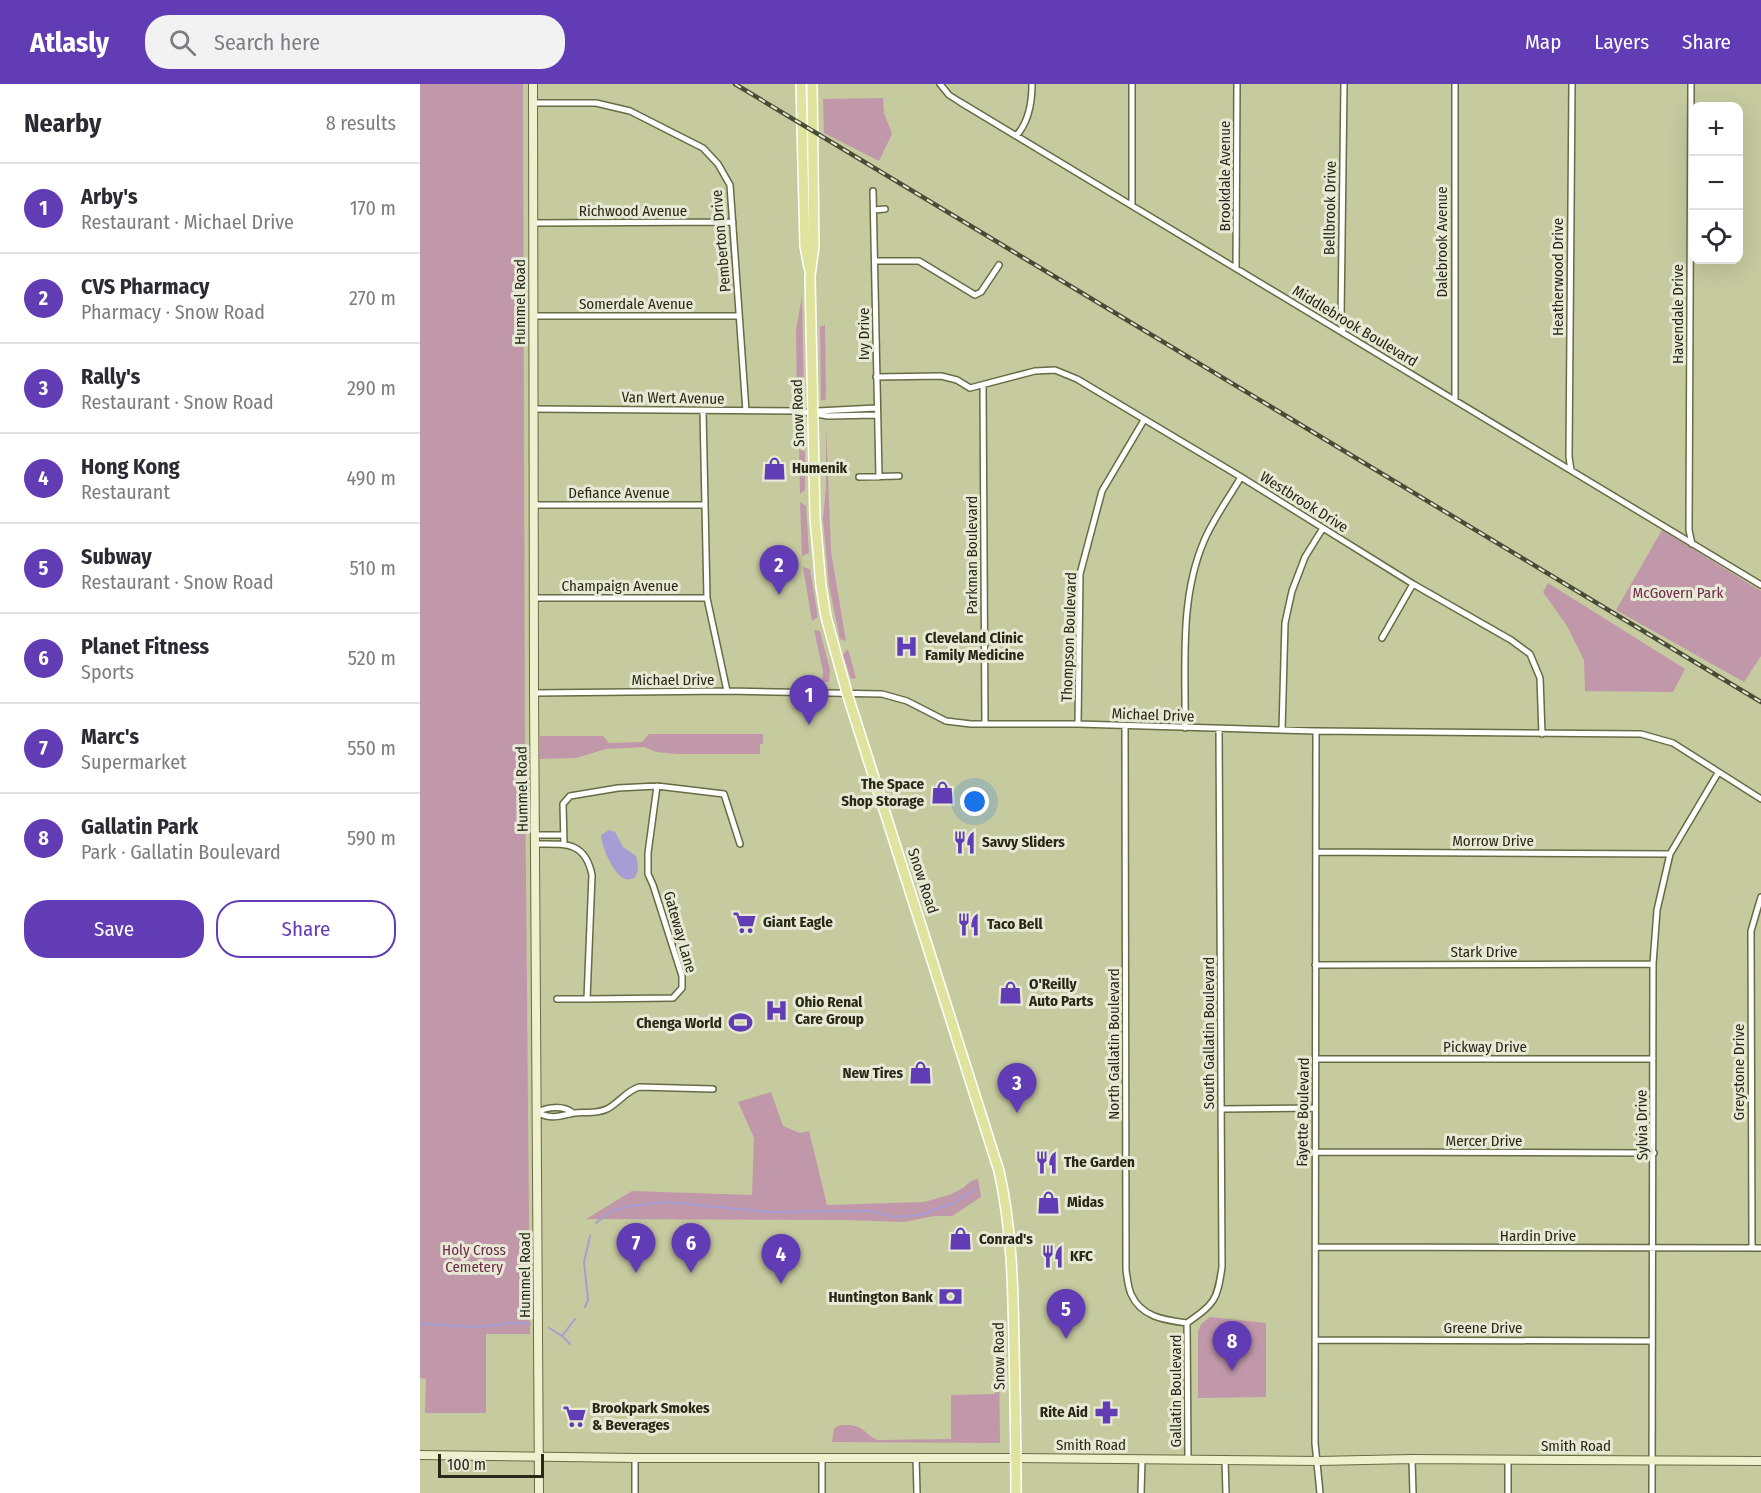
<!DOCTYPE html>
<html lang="en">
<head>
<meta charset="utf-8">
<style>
	body { margin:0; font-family:"Fira Sans Condensed",sans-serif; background:#f2f2f3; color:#2b2b33 }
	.controls { position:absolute; right:18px; top:18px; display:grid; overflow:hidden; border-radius:12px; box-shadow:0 6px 24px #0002 }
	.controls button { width:54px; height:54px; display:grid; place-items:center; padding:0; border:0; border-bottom:2px solid #e1e1e2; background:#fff; color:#2b2b33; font:30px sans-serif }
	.scale { position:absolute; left:18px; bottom:15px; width:106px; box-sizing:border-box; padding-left:6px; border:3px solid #272818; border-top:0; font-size:16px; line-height:21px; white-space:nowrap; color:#272818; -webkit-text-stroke:4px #e6e9d3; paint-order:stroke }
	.you { position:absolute; left:555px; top:718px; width:21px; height:21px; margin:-15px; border:4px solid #fff; border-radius:50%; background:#1a73e8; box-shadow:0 0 0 9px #1a73e833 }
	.badge { display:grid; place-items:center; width:39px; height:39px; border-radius:50%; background:#613cb5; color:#fff; font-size:20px; font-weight:700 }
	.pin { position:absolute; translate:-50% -50px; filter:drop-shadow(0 2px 3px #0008) }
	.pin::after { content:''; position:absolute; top:32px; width:21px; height:18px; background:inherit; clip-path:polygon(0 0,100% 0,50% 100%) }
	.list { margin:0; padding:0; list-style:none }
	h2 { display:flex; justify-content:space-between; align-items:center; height:78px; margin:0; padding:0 24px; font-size:26px }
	h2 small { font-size:20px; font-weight:400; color:#7c7c81 }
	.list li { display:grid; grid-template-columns:39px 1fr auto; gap:18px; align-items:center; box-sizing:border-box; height:90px; padding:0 24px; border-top:2px solid #e1e1e2 }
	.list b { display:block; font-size:22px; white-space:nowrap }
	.list p { margin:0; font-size:20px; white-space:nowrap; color:#7c7c81 }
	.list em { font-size:20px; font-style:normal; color:#7c7c81 }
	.actions { display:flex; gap:12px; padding:18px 24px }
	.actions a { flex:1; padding:14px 0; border:2px solid #613cb5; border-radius:24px; text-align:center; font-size:21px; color:#613cb5 }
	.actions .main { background:#613cb5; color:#fff }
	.icon { flex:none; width:33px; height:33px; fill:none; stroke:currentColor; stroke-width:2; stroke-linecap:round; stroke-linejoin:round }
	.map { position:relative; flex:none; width:1341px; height:1409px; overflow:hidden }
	header { display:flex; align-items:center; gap:36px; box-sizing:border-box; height:84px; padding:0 30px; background:#613cb5; color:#fff }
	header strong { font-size:28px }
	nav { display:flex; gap:33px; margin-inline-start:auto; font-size:21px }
	.search { width:420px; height:54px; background:#f2f2f3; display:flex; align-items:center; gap:15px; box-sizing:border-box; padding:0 21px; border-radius:24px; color:#7c7c81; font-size:22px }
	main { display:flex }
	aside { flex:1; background:#fff }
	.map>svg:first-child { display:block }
	.green { fill:#c198a9 }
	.water { fill:#a69dd4 }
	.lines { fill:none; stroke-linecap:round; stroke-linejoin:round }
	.stream { stroke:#a69dd4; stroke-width:2 }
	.street-casing { stroke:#686b44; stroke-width:8 }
	.secondary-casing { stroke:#686b44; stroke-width:10 }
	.primary-casing { stroke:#fff; stroke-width:12 }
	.street { stroke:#fff; stroke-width:5 }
	.secondary { stroke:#eff1ce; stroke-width:8 }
	.primary { stroke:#dfe39d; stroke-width:9 }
	.rail-casing { stroke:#494b35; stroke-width:4.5 }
	.rail { stroke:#e6e9d3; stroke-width:2; stroke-dasharray:7; stroke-linecap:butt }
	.labels { text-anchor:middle; stroke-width:6; stroke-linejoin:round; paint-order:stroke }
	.street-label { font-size:15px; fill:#272818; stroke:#e6e9d3 }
	.poi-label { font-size:15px; font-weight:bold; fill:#272818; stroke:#e6e9d3; text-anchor:start }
	.park-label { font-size:15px; fill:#70284c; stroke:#e6e9d3 }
</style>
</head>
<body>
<header>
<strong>Atlasly</strong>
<div class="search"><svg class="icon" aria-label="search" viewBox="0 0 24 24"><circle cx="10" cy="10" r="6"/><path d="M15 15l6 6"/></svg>Search here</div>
<nav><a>Map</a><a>Layers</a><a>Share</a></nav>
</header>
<main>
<aside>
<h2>Nearby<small>8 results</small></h2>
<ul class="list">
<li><span class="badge">1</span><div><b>Arby's</b><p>Restaurant · Michael Drive</p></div><em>170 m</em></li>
<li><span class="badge">2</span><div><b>CVS Pharmacy</b><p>Pharmacy · Snow Road</p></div><em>270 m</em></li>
<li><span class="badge">3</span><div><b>Rally's</b><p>Restaurant · Snow Road</p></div><em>290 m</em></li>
<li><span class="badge">4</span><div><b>Hong Kong</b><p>Restaurant</p></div><em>490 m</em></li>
<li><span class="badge">5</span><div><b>Subway</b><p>Restaurant · Snow Road</p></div><em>510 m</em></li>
<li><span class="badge">6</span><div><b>Planet Fitness</b><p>Sports</p></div><em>520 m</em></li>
<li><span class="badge">7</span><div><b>Marc's</b><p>Supermarket</p></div><em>550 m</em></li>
<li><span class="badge">8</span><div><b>Gallatin Park</b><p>Park · Gallatin Boulevard</p></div><em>590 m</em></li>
</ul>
<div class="actions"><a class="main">Save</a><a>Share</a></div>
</aside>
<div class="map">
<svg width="1341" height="1409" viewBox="0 0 1341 1409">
	<rect width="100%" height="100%" fill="#c6ca9f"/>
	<!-- green -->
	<path class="green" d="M0 0H103L105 681 110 1250H66V1329H5L6 1295 0 1294Z
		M463 14 464 29 472 50 459 77 404 49 403 15Z
		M382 212 384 312 381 319 377 316 376 246Z
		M405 241 406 315 401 317 400 243Z
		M406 341 411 467 426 557 420 555 409 502 403 435 406 403Z
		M379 365 385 368V406L380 410Z
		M380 418 386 422 389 469 382 472Z
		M1242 446 1341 507V572L1324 598 1196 526Z
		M383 483 390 485 398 533 392 537Z
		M1128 499 1265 585 1253 608 1165 607 1164 576 1147 542 1123 508Z
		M394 546 400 547 410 586 409 598H402L403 587Z
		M428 565 436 594 431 595 423 571Z
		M229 650H343V660H340V670H257L236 668 224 663 186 665 156 674 120 675V652H183L189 659 222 658Z
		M351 1008 363 1042 380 1049 389 1047 407 1121 504 1118 529 1111 543 1104 551 1097 558 1095 561 1113 532 1132H514L484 1138 426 1136 166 1135 212 1107 332 1111 334 1054 318 1018Z
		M790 1233 846 1239V1313L778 1314V1248L781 1240Z
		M575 1267H579L580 1359 412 1358 414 1345C418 1341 421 1341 427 1341 445 1341 444 1351 458 1356L531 1355V1311L575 1310Z"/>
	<!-- water -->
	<path class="water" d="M189 746 195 748 203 763 216 772C218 780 220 787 214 794 211 795 208 796 205 795 194 791 181 762 181 751Z"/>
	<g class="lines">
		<!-- stream -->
		<path class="stream" d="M176 1139 190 1128 210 1122 246 1118 348 1128 451 1127 474 1133 500 1131 533 1119 557 1105
			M165 1223 168 1216 164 1178 170 1152
			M0 1240 59 1243 90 1239 110 1240
			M129 1244 142 1252 155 1235
			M142 1252 150 1260"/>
		<defs>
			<path id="street" d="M520 0 529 11 540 18 1341 501
				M1035 0V316
				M1271 0 1269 446 1272 460
				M113 19H176L210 27 283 64 298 80 310 101 326 327
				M596 52C609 38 612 19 612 0
				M453 107 459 393
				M712 121V0
				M454 126 465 125
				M114 139 313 138
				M455 177H499L555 211 561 208 579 181
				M816 184 817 0
				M113 232H319
				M923 249 921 235 924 0
				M456 293 521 292 537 296 550 304 615 287 635 286 657 295 821 393 993 500 1091 556 1110 570 1120 594 1122 650
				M563 301 565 640
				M113 325 379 327 408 332 456 331
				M283 327 287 514 307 607
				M398 327 456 324
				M1151 386 1149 373 1152 0
				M439 393 479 392
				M113 421H284
				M113 514H287
				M962 554 993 500
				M114 609 307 607 462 610 487 617 526 637 551 640H658L896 647 1221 650 1253 659 1341 715
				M658 640 660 490 682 407 724 336
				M705 642 706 1186C707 1193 708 1203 711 1210 721 1233 744 1236 767 1239
				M765 644C766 582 759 515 784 457 793 435 809 414 821 393
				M862 646 865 539 872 507 885 473 903 444
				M896 647 895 1359 900 1409
				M116 751H143
				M116 760C145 760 165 757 172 791L167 915 253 914 262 904V892L233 801 228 790V769L237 702
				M144 760 143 720 150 712 198 704 237 702 304 710 320 760
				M897 768 1250 770
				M895 881 1233 880
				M137 915H167
				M896 975H1233
				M802 1025 895 1024
				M117 1028C130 1036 140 1032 154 1029 165 1027 174 1031 187 1025 199 1019 206 1007 219 1003L293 1005
				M117 1028C128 1023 143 1021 153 1029
				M894 1068 1234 1069
				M896 1163 1341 1164
				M1332 1164 1331 847 1341 813
				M767 1239C795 1219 797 1217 802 1183L799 645
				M767 1239 768 1375
				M895 1256 1232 1257
				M496 1373 497 1409
				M215 1374V1409
				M805 1375 806 1409
				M992 1375 993 1409
				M1088 1375V1409
				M402 1409V1375
				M721 1409 722 1375
				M1232 1409 1233 880 1237 826 1250 770 1298 689"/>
			<path id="secondary" d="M113 0 114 609 119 1409
				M0 1371 215 1374H596L898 1377 992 1375 1341 1377"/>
			<path id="primary" d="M381 0 385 162 389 184
				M392 0 394 162 390 192 395 434 401 502 406 533 427 609 579 1087C592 1145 593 1203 594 1261 595 1311 596 1360 596 1409"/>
		</defs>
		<!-- street casing -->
		<use href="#street" class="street-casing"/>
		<!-- secondary casing -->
		<use href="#secondary" class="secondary-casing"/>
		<!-- primary casing -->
		<use href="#primary" class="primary-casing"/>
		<!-- street -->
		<use href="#street" class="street"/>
		<!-- secondary -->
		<use href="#secondary" class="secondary"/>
		<!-- primary -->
		<use href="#primary" class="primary"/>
		<defs>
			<path id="rail" d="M315 0 1341 618"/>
		</defs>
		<!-- rail casing -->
		<use href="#rail" class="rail-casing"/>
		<!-- rail -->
		<use href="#rail" class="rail"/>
	</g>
	<!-- icons -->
	<defs>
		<symbol id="shop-bare" viewBox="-9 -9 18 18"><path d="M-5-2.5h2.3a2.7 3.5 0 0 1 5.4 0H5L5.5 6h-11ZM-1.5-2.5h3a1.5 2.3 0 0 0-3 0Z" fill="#613cb5" stroke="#e6e9d3" stroke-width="2.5" paint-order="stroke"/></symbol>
		<symbol id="hospital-bare" viewBox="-9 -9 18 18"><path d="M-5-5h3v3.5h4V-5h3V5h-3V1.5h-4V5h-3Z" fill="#613cb5" stroke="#e6e9d3" stroke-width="2.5" paint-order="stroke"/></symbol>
		<symbol id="restaurant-bare" viewBox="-9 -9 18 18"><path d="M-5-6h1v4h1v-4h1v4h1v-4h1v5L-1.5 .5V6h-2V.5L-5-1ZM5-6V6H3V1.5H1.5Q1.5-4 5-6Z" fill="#613cb5" stroke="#e6e9d3" stroke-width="2.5" paint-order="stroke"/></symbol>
		<symbol id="supermarket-bare" viewBox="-9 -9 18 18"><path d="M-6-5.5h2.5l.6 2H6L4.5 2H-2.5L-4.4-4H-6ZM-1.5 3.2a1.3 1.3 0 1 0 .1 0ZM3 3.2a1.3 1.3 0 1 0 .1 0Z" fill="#613cb5" stroke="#e6e9d3" stroke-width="2.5" paint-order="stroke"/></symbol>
		<symbol id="stadium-bare" viewBox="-9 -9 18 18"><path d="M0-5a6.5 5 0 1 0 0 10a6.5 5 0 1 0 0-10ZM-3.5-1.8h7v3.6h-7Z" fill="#613cb5" stroke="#e6e9d3" stroke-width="2.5" paint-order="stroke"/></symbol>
		<symbol id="bank-bare" viewBox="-9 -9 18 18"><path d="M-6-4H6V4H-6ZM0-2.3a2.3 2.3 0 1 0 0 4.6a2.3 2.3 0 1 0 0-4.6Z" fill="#613cb5" stroke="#e6e9d3" stroke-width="2.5" paint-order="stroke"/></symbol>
		<symbol id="pharmacy-bare" viewBox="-9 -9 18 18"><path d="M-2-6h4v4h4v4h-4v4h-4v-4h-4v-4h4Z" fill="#613cb5" stroke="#e6e9d3" stroke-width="2.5" paint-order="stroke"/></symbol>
	</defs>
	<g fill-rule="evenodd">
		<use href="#shop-bare" x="338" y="368" width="33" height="33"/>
		<use href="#hospital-bare" x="470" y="546" width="33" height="33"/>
		<use href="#shop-bare" x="506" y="692" width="33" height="33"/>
		<use href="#restaurant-bare" x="528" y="742" width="33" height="33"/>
		<use href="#supermarket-bare" x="308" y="822" width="33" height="33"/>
		<use href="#restaurant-bare" x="532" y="824" width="33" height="33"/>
		<use href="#shop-bare" x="574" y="892" width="33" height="33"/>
		<use href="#hospital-bare" x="340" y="910" width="33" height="33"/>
		<use href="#stadium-bare" x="304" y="922" width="33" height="33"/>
		<use href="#shop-bare" x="484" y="972" width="33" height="33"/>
		<use href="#restaurant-bare" x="610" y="1062" width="33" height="33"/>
		<use href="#shop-bare" x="612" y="1102" width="33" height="33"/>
		<use href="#shop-bare" x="524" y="1138" width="33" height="33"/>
		<use href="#restaurant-bare" x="616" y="1156" width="33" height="33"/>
		<use href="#bank-bare" x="514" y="1196" width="33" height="33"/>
		<use href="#pharmacy-bare" x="670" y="1312" width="33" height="33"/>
		<use href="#supermarket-bare" x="138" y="1316" width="33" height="33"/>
	</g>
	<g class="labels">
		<!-- street labels -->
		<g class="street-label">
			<text transform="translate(805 92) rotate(-90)" y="5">Brookdale Avenue</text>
			<text transform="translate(910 124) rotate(-89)" y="5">Bellbrook Drive</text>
			<text x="213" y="132">Richwood Avenue</text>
			<text transform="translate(301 157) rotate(-95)" y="5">Pemberton Drive</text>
			<text transform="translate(1022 158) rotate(-90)" y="5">Dalebrook Avenue</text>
			<text transform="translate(1138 193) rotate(-90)" y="5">Heatherwood Drive</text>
			<text transform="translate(100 218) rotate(-90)" y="5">Hummel Road</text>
			<text x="216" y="225">Somerdale Avenue</text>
			<text transform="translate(1258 230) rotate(-90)" y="5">Havendale Drive</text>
			<text transform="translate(935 242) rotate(31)" y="5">Middlebrook Boulevard</text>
			<text transform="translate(444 250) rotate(-90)" y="5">Ivy Drive</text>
			<text transform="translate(253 314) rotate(1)" y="5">Van Wert Avenue</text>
			<text transform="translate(378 329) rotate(-92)" y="5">Snow Road</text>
			<text x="199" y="414">Defiance Avenue</text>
			<text transform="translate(884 418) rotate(32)" y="5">Westbrook Drive</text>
			<text transform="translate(552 471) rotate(-90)" y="5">Parkman Boulevard</text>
			<text x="200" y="507">Champaign Avenue</text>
			<text transform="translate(649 553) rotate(-88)" y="5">Thompson Boulevard</text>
			<text x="253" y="601">Michael Drive</text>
			<text transform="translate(733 631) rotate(2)" y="5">Michael Drive</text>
			<text transform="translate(102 705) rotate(-91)" y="5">Hummel Road</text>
			<text x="1073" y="762">Morrow Drive</text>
			<text transform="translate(503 797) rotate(72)" y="5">Snow Road</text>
			<text transform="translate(260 848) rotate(74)" y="5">Gateway Lane</text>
			<text x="1064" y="873">Stark Drive</text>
			<text transform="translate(789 949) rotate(-90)" y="5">South Gallatin Boulevard</text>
			<text transform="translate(694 960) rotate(-90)" y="5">North Gallatin Boulevard</text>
			<text x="1065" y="968">Pickway Drive</text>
			<text transform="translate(1319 988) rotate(-90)" y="5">Greystone Drive</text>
			<text transform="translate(883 1028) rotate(-89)" y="5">Fayette Boulevard</text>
			<text transform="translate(1222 1041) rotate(-91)" y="5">Sylvia Drive</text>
			<text x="1064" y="1062">Mercer Drive</text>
			<text x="1118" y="1157">Hardin Drive</text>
			<text transform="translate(105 1191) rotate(-90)" y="5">Hummel Road</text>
			<text x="1063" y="1249">Greene Drive</text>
			<text transform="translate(579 1272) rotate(-91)" y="5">Snow Road</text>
			<text transform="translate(756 1307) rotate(-90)" y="5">Gallatin Boulevard</text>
			<text x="671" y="1366">Smith Road</text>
			<text x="1156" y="1367">Smith Road</text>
		</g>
		<!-- poi labels -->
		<g class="poi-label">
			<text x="372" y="389">Humenik</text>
			<text x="505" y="559">Cleveland Clinic<tspan x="505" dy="17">Family Medicine</tspan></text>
			<text x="504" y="705" text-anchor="end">The Space<tspan x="504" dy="17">Shop Storage</tspan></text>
			<text x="562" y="763">Savvy Sliders</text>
			<text x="343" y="843">Giant Eagle</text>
			<text x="567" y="845">Taco Bell</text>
			<text x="609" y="905">O'Reilly<tspan x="609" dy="17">Auto Parts</tspan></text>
			<text x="375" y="923">Ohio Renal<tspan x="375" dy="17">Care Group</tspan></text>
			<text x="302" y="944" text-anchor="end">Chenga World</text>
			<text x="483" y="994" text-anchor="end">New Tires</text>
			<text x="644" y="1083">The Garden</text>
			<text x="647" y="1123">Midas</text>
			<text x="559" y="1160">Conrad's</text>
			<text x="650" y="1177">KFC</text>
			<text x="513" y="1218" text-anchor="end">Huntington Bank</text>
			<text x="172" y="1329">Brookpark Smokes<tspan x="172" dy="17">&amp; Beverages</tspan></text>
			<text x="668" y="1333" text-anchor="end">Rite Aid</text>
		</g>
		<!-- park labels -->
		<g class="park-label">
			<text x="1258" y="514">McGovern Park</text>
			<text x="54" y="1171">Holy Cross<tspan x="54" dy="17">Cemetery</tspan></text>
		</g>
	</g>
</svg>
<div class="controls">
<button>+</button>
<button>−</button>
<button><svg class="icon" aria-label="locate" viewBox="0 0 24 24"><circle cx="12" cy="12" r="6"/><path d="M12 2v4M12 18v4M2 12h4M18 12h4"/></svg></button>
</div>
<div class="scale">100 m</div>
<div class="you"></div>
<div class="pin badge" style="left:389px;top:641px">1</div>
<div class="pin badge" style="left:359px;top:511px">2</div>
<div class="pin badge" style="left:597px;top:1029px">3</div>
<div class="pin badge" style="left:361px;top:1200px">4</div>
<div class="pin badge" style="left:646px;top:1255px">5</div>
<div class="pin badge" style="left:271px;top:1189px">6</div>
<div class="pin badge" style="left:216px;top:1189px">7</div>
<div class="pin badge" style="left:812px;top:1287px">8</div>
</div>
</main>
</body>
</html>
